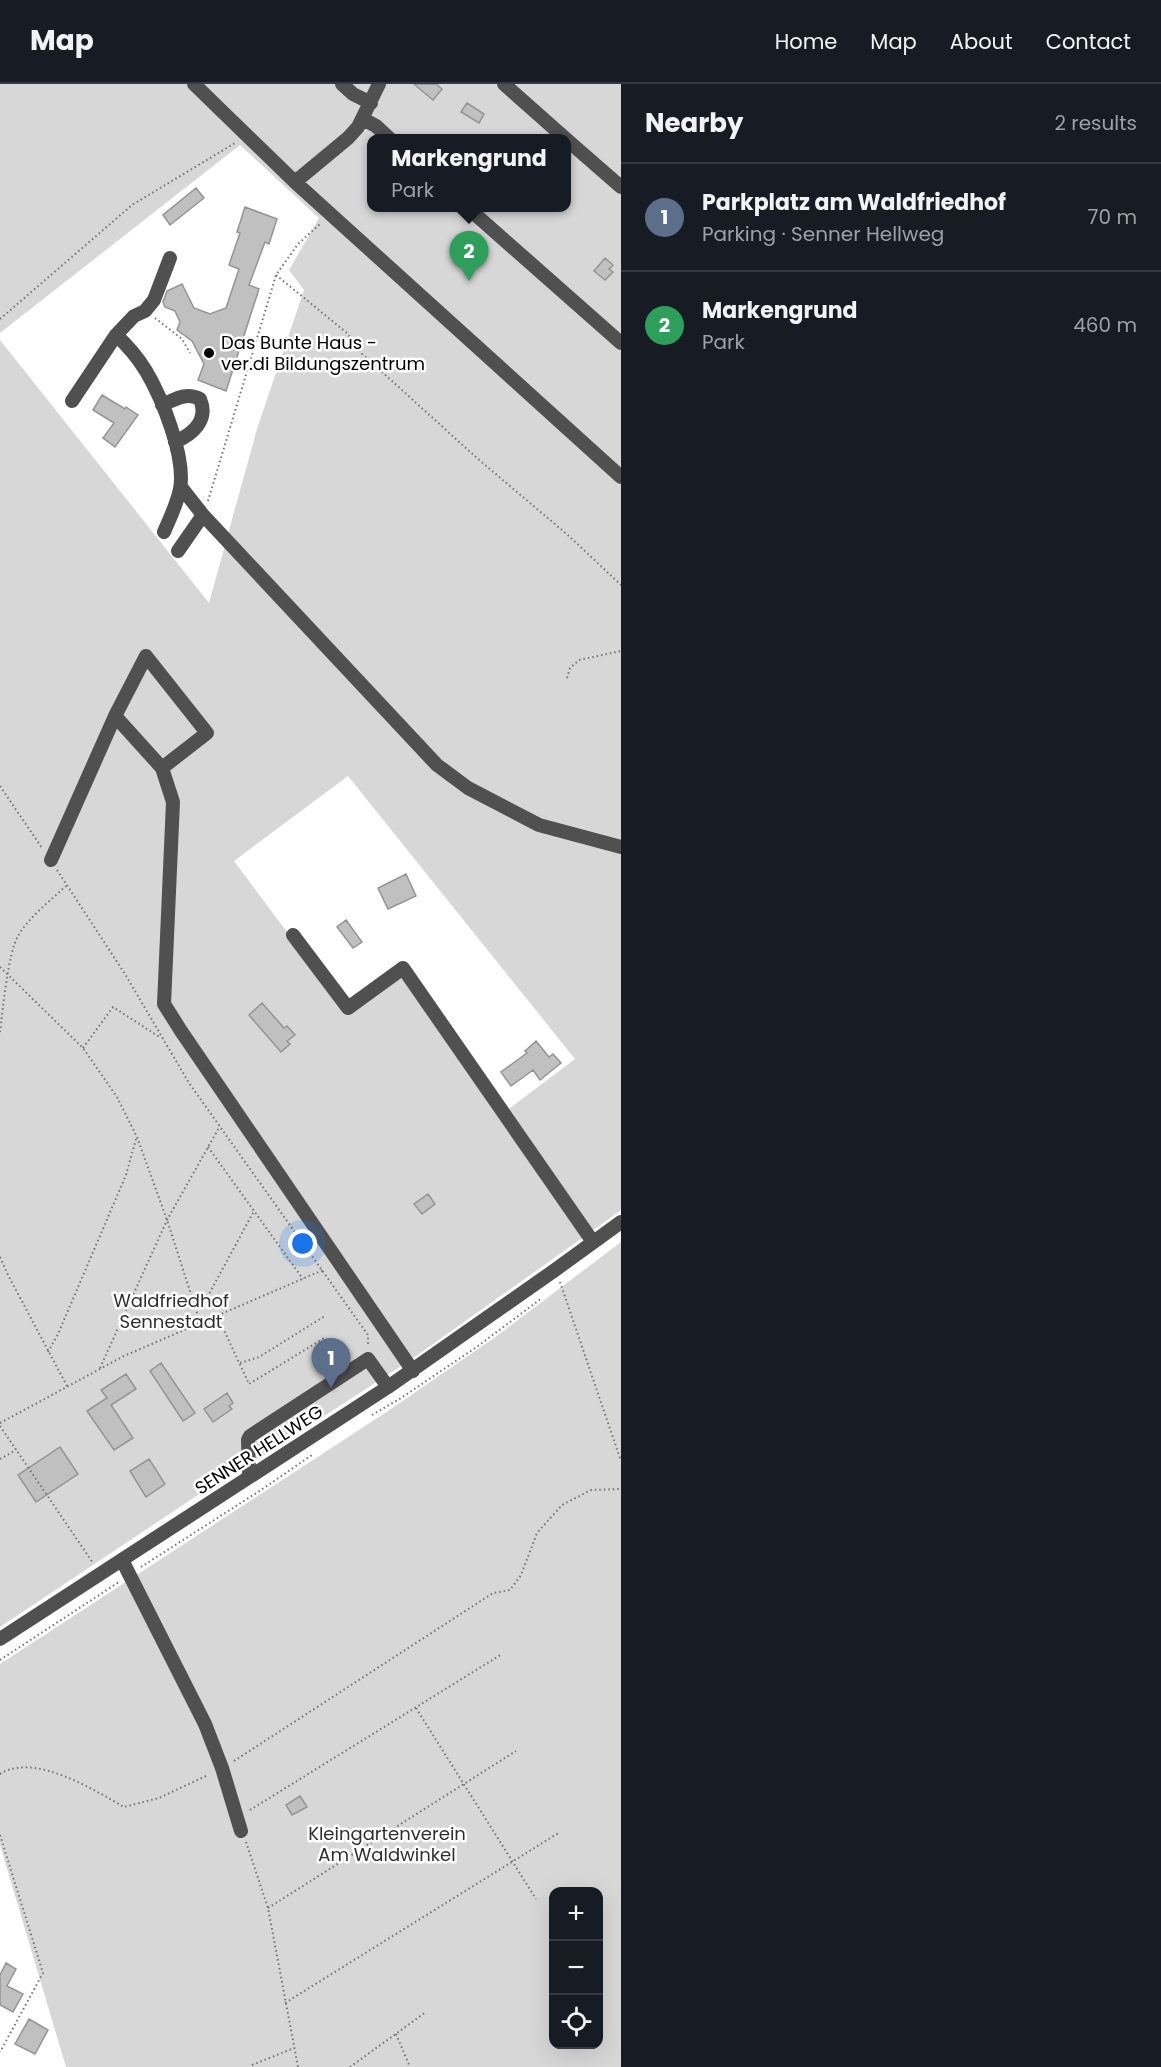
<!DOCTYPE html>
<html lang="en">
<head>
<meta charset="utf-8">
<style>
	body { margin:0; font-family:Poppins,sans-serif; background:#242831; color:#f1f3f6 }
	.controls { position:absolute; right:18px; bottom:18px; display:grid; overflow:hidden; border-radius:12px; box-shadow:0 6px 24px #0002 }
	.controls button { width:54px; height:54px; display:grid; place-items:center; padding:0; border:0; border-bottom:2px solid #363941; background:#171b24; color:#f1f3f6; font:30px sans-serif }
	.you { position:absolute; left:303px; top:1160px; width:21px; height:21px; margin:-15px; border:4px solid #fff; border-radius:50%; background:#1a73e8; box-shadow:0 0 0 9px #1a73e833 }
	.badge { display:grid; place-items:center; width:39px; height:39px; border-radius:50%; background:#db2777; color:#fff; font-size:20px; font-weight:700 }
	.pin { position:absolute; translate:-50% -50px; filter:drop-shadow(0 2px 3px #0008) }
	.pin::after { content:''; position:absolute; top:32px; width:21px; height:18px; background:inherit; clip-path:polygon(0 0,100% 0,50% 100%) }
	.popup { position:absolute; left:367px; top:50px; width:204px; height:78px; box-sizing:border-box; display:grid; place-content:center; border-radius:12px; background:#171b24; filter:drop-shadow(0 2px 4px #0005); font-size:20px; white-space:nowrap; color:#9ea1a6 }
	.popup b { font-size:22px; color:#f1f3f6 }
	.popup::after { content:''; position:absolute; left:50%; top:100%; margin-left:-12px; border:12px solid transparent; border-top-color:#171b24 }
	.list { margin:0; padding:0; list-style:none }
	h2 { display:flex; justify-content:space-between; align-items:center; height:78px; margin:0; padding:0 24px; font-size:26px }
	h2 small { font-size:20px; font-weight:400; color:#9ea1a6 }
	.list li { display:grid; grid-template-columns:39px 1fr auto; gap:18px; align-items:center; box-sizing:border-box; height:108px; padding:0 24px; border-top:2px solid #363941 }
	.list b { display:block; font-size:22px; white-space:nowrap }
	.list p { margin:0; font-size:20px; white-space:nowrap; color:#9ea1a6 }
	.list em { font-size:20px; font-style:normal; color:#9ea1a6 }
	.icon { flex:none; width:33px; height:33px; fill:none; stroke:currentColor; stroke-width:2; stroke-linecap:round; stroke-linejoin:round }
	.map { position:relative; flex:none; width:621px; height:1983px; overflow:hidden }
	header { display:flex; align-items:center; gap:36px; box-sizing:border-box; height:84px; padding:0 30px; background:#171b24; border-bottom:2px solid #363941 }
	header strong { font-size:28px }
	nav { display:flex; gap:33px; margin-inline-start:auto; font-size:21px }
	main { display:flex }
	aside { flex:1; background:#171b24 }
	.map>svg:first-child { display:block }
	.green { fill:#d7d7d7; fill-rule:evenodd }
	.building { fill:#c0c0c0; stroke:#949494; stroke-width:1.5 }
	.lines { fill:none; stroke-linecap:round; stroke-linejoin:round }
	.path { stroke:#727272; stroke-width:2; stroke-dasharray:1.5 3; stroke-linecap:butt }
	.minor { stroke:#505050; stroke-width:14 }
	.poi-dot { fill:#000; stroke:#fff; stroke-width:2 }
	.labels { text-anchor:middle; stroke-width:5; stroke-linejoin:round; paint-order:stroke }
	.poi-label { font-size:18px; fill:#000; stroke:#fff; text-anchor:start }
	.park-label { font-size:18px; fill:#2e2e2e; stroke:#fff }
	.street-label { font-size:18px; fill:#000; stroke:#fff }
</style>
</head>
<body>
<header>
<strong>Map</strong>
<nav><a>Home</a><a>Map</a><a>About</a><a>Contact</a></nav>
</header>
<main>
<div class="map">
<svg width="621" height="1983" viewBox="0 0 621 1983">
	<rect width="100%" height="100%" fill="#fff"/>
	<!-- green -->
	<path class="green" d="M0 0H621V1126L591 1148 506 1027 575 975 348 692 234 777 348 930 404 890 585 1152 412 1275 258 1375 216 1399 0 1543V256L209 519 257 345 304 206 289 186 319 134 240 61 0 249ZM372 55H566V124H372Z
		M621 1158V1983H66L0 1761V1580L388 1327 494 1254ZM554 1808H598V1960H554Z"/>
	<!-- building -->
	<path class="building" d="M414 0H436L442 5 433 16Z
		M467 19 484 30 479 39 461 28Z
		M196 104 204 114 170 141 163 131Z
		M245 123 277 135 269 160 265 158 249 201 259 205 226 307 198 296 204 280 192 257 177 246 180 238 175 227 165 223 163 218 167 207 182 200 194 224 210 230 226 224 239 185 229 181 240 149 237 148Z
		M605 174 613 181 609 185 613 188 605 196 594 187Z
		M102 311 125 325 126 323 138 331 115 363 103 354 114 339 93 326Z
		M406 790 416 812 388 825 378 804Z
		M346 836 362 858 353 864 337 843Z
		M262 919 284 944 287 942 295 951 287 957 290 960 281 968 249 931Z
		M536 957 549 973 553 970 561 979 540 996 533 986 511 1002 501 988 527 969 525 967Z
		M428 1110 435 1120 422 1130 414 1120Z
		M161 1279 195 1329 183 1337 150 1287Z
		M126 1290 136 1305 111 1321 133 1354 114 1366 87 1327 107 1314 101 1306Z
		M227 1309 233 1319 229 1322 232 1325 213 1338 204 1325Z
		M60 1363 78 1390 36 1418 18 1391Z
		M149 1375 165 1400 146 1413 130 1387Z
		M300 1712 307 1723 292 1731 286 1721Z
		M6 1879 16 1885 7 1902 23 1910 13 1928 0 1921V1891Z
		M29 1935 48 1946 35 1970 15 1960Z"/>
	<g class="lines">
		<!-- path -->
		<path class="path" d="M276 191 347 249 360 268 478 375 569 452 621 501
			M155 234 182 255 190 269
			M0 235 132 121 235 59
			M208 417 276 191 298 160 320 140
			M567 594 570 584 579 576 621 567
			M0 702 42 764
			M57 786 125 890 189 999 368 1251V1262
			M0 883 83 964 117 1013 137 1053 167 1136 200 1238
			M0 948C3 925 8 869 18 852 29 833 50 817 66 802
			M83 964 113 923 161 954
			M208 1063 303 1195
			M0 1173 8 1191 67 1302
			M560 1198 621 1377
			M194 1218 209 1210 254 1127
			M217 1231 249 1300 326 1253
			M48 1268 58 1250 126 1091 136 1055
			M240 1279 259 1273 325 1232
			M100 1284 167 1136 220 1042
			M372 1331 401 1314 478 1262 542 1214
			M0 1339 124 1272 323 1186
			M0 1342 93 1479
			M0 1375 16 1366
			M141 1483 261 1406 312 1371
			M0 1576 119 1498
			M416 1624 536 1815
			M234 1677 493 1509 510 1506 521 1491 537 1449 562 1421 591 1406 621 1405
			M0 1690C34 1668 94 1706 124 1723L159 1714 208 1691
			M250 1726 502 1570
			M0 1751 43 1889 0 1968
			M246 1758 268 1824 298 1983
			M268 1824 516 1667
			M285 1919 560 1748
			M396 1950 410 1983
			M252 1981 294 1964
			M350 1983 426 1928"/>
		<!-- minor -->
		<path class="minor" d="M194 0 295 98 621 393
			M342 0 353 10 371 19
			M504 0 566 55
			M363 35 376 42 390 55
			M566 55 621 103
			M295 98 348 54 358 43 379 0
			M468 124 621 259
			M116 251C127 261 138 274 146 287 162 314 186 373 180 405 177 420 170 434 164 448
			M72 317 116 251 134 232 145 227 154 216 170 174
			M162 321C176 315 186 308 200 315 209 336 193 350 175 358
			M181 403 203 431 437 681 468 704 539 741 621 763
			M178 467 203 431
			M162 684 173 718 164 920 181 947 413 1287
			M51 776 115 632 146 572 207 649 162 684 115 632
			M293 851 348 924 403 884 593 1158
			M249 1392 248 1356 250 1352 368 1275 388 1303
			M122 1476 205 1640 222 1684 241 1747
			M0 1555 388 1303 555 1186 621 1138"/>
	</g>
	<!-- markers -->
	<circle class="poi-dot" cx="209" cy="269" r="6"/>
	<g class="labels">
		<!-- poi labels -->
		<g class="poi-label">
			<text x="221" y="265">Das Bunte Haus -<tspan x="221" dy="21">ver.di Bildungszentrum</tspan></text>
		</g>
		<!-- park labels -->
		<g class="park-label">
			<text x="171" y="1223">Waldfriedhof<tspan x="171" dy="21">Sennestadt</tspan></text>
			<text x="387" y="1756">Kleingartenverein<tspan x="387" dy="21">Am Waldwinkel</tspan></text>
		</g>
		<!-- street labels -->
		<g class="street-label">
			<text transform="translate(259 1366) rotate(-33)" y="6">SENNER HELLWEG</text>
		</g>
	</g>
</svg>
<div class="controls">
<button>+</button>
<button>−</button>
<button><svg class="icon" aria-label="locate" viewBox="0 0 24 24"><circle cx="12" cy="12" r="6"/><path d="M12 2v4M12 18v4M2 12h4M18 12h4"/></svg></button>
</div>
<div class="you"></div>
<div class="pin badge" style="left:331px;top:1304px;background:#5c6f8a">1</div>
<div class="pin badge" style="left:469px;top:197px;background:#2e9e5b">2</div>
<div class="popup"><b>Markengrund</b>Park</div>
</div>
<aside>
<h2>Nearby<small>2 results</small></h2>
<ul class="list">
<li><span class="badge" style="background:#5c6f8a">1</span><div><b>Parkplatz am Waldfriedhof</b><p>Parking · Senner Hellweg</p></div><em>70 m</em></li>
<li><span class="badge" style="background:#2e9e5b">2</span><div><b>Markengrund</b><p>Park</p></div><em>460 m</em></li>
</ul>
</aside>
</main>
</body>
</html>
